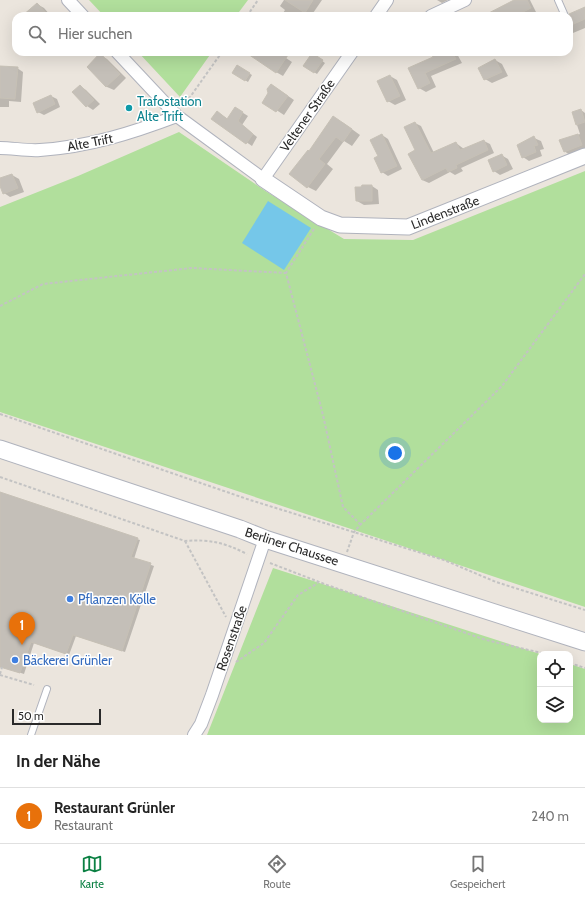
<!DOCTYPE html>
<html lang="de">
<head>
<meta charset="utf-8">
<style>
	body { margin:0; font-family:Cabin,sans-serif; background:#f6f6f6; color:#222 }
	.controls { position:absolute; right:12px; bottom:12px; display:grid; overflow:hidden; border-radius:8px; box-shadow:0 4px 16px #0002 }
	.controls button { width:36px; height:36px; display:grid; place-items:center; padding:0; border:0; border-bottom:1px solid #e0e0e0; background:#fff; color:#222; font:20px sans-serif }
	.scale { position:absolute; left:12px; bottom:10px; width:89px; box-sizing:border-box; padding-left:4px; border:2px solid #2a2a2a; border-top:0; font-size:11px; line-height:14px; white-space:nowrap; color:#2a2a2a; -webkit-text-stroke:3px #fff; paint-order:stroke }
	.you { position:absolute; left:395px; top:453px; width:14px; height:14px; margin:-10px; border:3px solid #fff; border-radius:50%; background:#1a73e8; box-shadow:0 0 0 6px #1a73e833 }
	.badge { display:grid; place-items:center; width:26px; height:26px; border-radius:50%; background:#0b8043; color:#fff; font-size:13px; font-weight:700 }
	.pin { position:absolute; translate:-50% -33px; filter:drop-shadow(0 1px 2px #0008) }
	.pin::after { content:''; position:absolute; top:21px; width:14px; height:12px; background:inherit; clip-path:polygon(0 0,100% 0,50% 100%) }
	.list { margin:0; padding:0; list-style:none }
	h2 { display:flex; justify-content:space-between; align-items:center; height:52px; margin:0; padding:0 16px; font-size:17px }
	h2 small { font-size:13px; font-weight:400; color:#767676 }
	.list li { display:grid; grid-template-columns:26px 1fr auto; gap:12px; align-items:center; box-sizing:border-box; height:56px; padding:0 16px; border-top:1px solid #e0e0e0 }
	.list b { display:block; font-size:15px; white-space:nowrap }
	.list p { margin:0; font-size:13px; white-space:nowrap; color:#767676 }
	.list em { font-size:13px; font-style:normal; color:#767676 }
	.icon { flex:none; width:22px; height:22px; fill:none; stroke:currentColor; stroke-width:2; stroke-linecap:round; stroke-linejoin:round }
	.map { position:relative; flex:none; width:585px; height:735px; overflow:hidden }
	.search { position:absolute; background:#fff; box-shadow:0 4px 16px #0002; left:12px; right:12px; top:12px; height:44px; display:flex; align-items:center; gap:10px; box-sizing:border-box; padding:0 14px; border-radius:12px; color:#767676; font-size:15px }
	.sheet { height:108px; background:#fff }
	nav { display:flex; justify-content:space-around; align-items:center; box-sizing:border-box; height:56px; border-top:1px solid #e0e0e0; background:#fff; font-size:11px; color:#767676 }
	nav a { display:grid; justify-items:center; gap:2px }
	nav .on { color:#0b8043 }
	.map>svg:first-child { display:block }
	.green { fill:#b1df9c }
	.water { fill:#75c7e9 }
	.shadow { fill:#0003 }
	.building { fill:#c4bfb8; stroke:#c7c1b6 }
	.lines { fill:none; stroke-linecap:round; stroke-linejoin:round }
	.service-casing { stroke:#b0b3bd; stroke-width:8 }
	.minor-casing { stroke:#b0b3bd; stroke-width:14 }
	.tertiary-casing { stroke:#b0b3bd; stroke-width:17 }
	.secondary-casing { stroke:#b0b3bd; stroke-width:19 }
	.path { stroke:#c3c3c3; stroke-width:2; stroke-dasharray:3 2; stroke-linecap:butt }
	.service { stroke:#fff; stroke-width:6 }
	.minor { stroke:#fff; stroke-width:12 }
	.tertiary { stroke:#fff; stroke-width:15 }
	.secondary { stroke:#fff; stroke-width:17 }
	.culture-dot { fill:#0f9aa8; stroke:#fff; stroke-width:1.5 }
	.shop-dot { fill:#3f7fe0; stroke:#fff; stroke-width:1.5 }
	.labels { text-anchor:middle; stroke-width:3; stroke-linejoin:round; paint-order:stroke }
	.culture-label { font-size:13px; fill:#0d838f; stroke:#fff; text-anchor:start }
	.street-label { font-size:13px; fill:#2a2a2a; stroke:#fff }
	.shop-label { font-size:13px; fill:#366cbe; stroke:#fff; text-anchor:start }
</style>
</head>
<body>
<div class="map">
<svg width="585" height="735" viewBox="0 0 585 735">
	<rect width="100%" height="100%" fill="#ebe5dd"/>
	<!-- green -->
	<path class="green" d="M89 0H248L236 16H104Z
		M138 52H212L180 97Z
		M179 132 267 192 344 239 413 240 585 171V607L0 412V207L78 176Z
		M273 568 540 654V720H570V664L585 669V735H207Z"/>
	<!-- water -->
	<path class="water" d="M268 201 311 228 284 270 242 243Z"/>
	<!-- shadow -->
	<path class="shadow" d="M284 0H322L311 16H281L285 10 280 6Z
		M437 0H448L442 3Z
		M517 0H530L536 12 526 16H499Z
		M37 4 44 8 51 16H24Z
		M585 8V28L573 33 569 31V20Z
		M257 52H277L292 62 283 76 276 72Z
		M305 52H312L311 53 325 63 317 74 314 72 312 56Z
		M432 52H456L462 63 431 76 436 87 426 92 419 88 409 69 435 57Z
		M100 55 107 59 126 78 114 90 107 87 88 67Z
		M495 60 502 64 508 76 492 83 485 79Z
		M0 66 17 68 23 72 21 102 9 101V107H0Z
		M238 67 252 75 248 82 234 73Z
		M390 76 397 80 406 100 395 105 388 101Z
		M272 85 294 100 284 115 264 102 269 94Z
		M80 86 86 90 100 104 93 110 87 106Z
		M51 96 57 99 60 107 44 115 38 112Z
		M581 110 585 113V149L570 155 564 151 561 141 580 134 573 113Z
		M240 111 248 116 242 125 257 137 252 146 212 119 217 112 228 119Z
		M342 122 360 135 352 146 344 141 327 164 333 169 316 191 308 187 309 152Z
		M415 123 421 126 434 153 456 143 464 149 484 141 490 144 494 153 461 168 463 171 455 175 450 172 429 183 422 180 416 151Z
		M382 135 388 139 402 169 388 176 382 172 379 156Z
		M534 138 541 141 544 149 540 150 542 156 529 161 523 157Z
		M501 155 508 159 513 169 500 175 494 171Z
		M12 175 19 179 24 192 10 197 4 193 0 179Z
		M372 186 378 190 379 204 364 205 357 201Z
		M0 493 140 540 134 559 154 566 125 652 76 636 69 655 34 643 24 674 0 666Z"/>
	<!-- building -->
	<path class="building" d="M285 0H313L305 13Z
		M514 0H527L531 8 521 13 522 16H483Z
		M37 3 49 16H22Z
		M585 7V19L569 26V14Z
		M245 52H290L276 73Z
		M431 52H452L456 59 425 73 430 83 418 89 408 68 433 57Z
		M100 53 120 74 106 87 87 67Z
		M312 53 323 60 314 73 303 66Z
		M495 59 502 72 484 80 478 68Z
		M237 65 250 73 245 81 232 73Z
		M0 66 18 67 15 99 0 98Z
		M390 75 400 96 387 102 377 81Z
		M271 84 288 96 276 112 262 103 268 93 267 89Z
		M80 85 94 100 86 107 72 92Z
		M51 95 55 104 37 113 33 103Z
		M235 107 243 112 238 121 253 134 246 144 211 119 217 111 227 119Z
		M581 109 585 122 576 125 572 112Z
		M333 116 352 129 343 142 336 137 319 159 325 164 307 188 289 174 308 150 309 151Z
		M415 122 431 153 456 142 460 150 484 140 488 150 456 165 457 168 448 172 446 168 422 180 408 154 415 150 404 127Z
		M382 134 397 166 381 173 374 158 378 156 370 140Z
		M578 134 582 145 564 152 559 140Z
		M534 136 538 145 534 146 536 152 522 158 517 145Z
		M502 154 507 165 493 172 488 160Z
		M12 174 18 188 3 194 0 186V178Z
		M362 185H372V201H356L355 187H361Z
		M0 492 138 538 131 557 151 563 122 651 73 635 66 654 31 642 20 673 0 667Z"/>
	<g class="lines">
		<defs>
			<path id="service" d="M558 0 565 16
				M31 735 47 689"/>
			<path id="minor" d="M68 0 83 16
				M376 16 387 0
				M431 16 465 0
				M117 52 177 116 263 179 352 52
				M0 148C13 148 27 151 40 150 88 147 132 133 177 116
				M194 735 201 724 212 695 265 539"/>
			<path id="tertiary" d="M263 179 321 218 340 225 408 227 585 156"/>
			<path id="secondary" d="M0 449 240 529 265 539 585 642"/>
		</defs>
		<!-- service casing -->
		<use href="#service" class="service-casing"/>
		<!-- minor casing -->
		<use href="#minor" class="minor-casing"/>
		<!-- tertiary casing -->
		<use href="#tertiary" class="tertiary-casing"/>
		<!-- secondary casing -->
		<use href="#secondary" class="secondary-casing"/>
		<!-- path -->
		<path class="path" d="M247 16 258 0
			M183 107 222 52
			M314 229 286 273 323 415 343 507 360 524
			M0 306 43 284 192 268 286 273
			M0 414 250 500 444 560 496 582 585 610
			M0 477 185 541C211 539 225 543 247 554
			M185 541 226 617
			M347 552 354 532 361 524 502 386 585 274
			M270 563 327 585 486 640 546 654
			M236 662 264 643 298 595 318 583
			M570 663 585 668
			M0 674 2 667
			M0 675 34 685"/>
		<!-- service -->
		<use href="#service" class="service"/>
		<!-- minor -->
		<use href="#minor" class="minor"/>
		<!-- tertiary -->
		<use href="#tertiary" class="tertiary"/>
		<!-- secondary -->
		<use href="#secondary" class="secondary"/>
	</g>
	<!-- markers -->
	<circle class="culture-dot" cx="129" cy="108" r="4"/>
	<g class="shop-dot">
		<circle cx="70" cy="599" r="4"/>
		<circle cx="15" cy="660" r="4"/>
	</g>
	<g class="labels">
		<!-- culture labels -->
		<g class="culture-label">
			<text x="137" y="106">Trafostation<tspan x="137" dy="15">Alte Trift</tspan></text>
		</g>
		<!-- street labels -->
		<g class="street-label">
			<text transform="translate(307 115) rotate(-55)" y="5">Veltener Straße</text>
			<text transform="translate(90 142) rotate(-11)" y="5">Alte Trift</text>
			<text transform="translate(445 212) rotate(-21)" y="5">Lindenstraße</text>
			<text transform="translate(292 546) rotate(18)" y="5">Berliner Chaussee</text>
			<text transform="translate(231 638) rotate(-71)" y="5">Rosenstraße</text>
		</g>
		<!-- shop labels -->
		<g class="shop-label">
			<text x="78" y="604">Pflanzen Kölle</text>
			<text x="23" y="665">Bäckerei Grünler</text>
		</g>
	</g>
</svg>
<div class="controls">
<button><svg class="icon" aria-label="locate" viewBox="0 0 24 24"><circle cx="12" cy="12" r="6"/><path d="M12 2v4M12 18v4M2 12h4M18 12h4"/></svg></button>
<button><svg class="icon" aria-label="layers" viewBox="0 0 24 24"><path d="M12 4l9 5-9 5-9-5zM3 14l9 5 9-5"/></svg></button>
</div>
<div class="scale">50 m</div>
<div class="you"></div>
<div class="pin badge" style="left:22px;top:645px;background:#e8710a">1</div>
<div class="search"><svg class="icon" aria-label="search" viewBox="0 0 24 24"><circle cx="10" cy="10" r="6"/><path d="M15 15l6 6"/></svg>Hier suchen</div>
</div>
<section class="sheet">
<h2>In der Nähe<small></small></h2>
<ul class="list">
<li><span class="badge" style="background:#e8710a">1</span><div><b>Restaurant Grünler</b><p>Restaurant</p></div><em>240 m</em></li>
</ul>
</section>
<nav>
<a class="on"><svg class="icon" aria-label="map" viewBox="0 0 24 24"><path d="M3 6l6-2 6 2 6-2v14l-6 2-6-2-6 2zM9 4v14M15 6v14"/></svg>Karte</a>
<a><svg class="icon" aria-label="directions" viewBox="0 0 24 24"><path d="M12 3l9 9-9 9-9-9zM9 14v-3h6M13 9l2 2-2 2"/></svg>Route</a>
<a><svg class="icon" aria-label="saved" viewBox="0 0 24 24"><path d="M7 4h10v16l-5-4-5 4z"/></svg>Gespeichert</a>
</nav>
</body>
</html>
